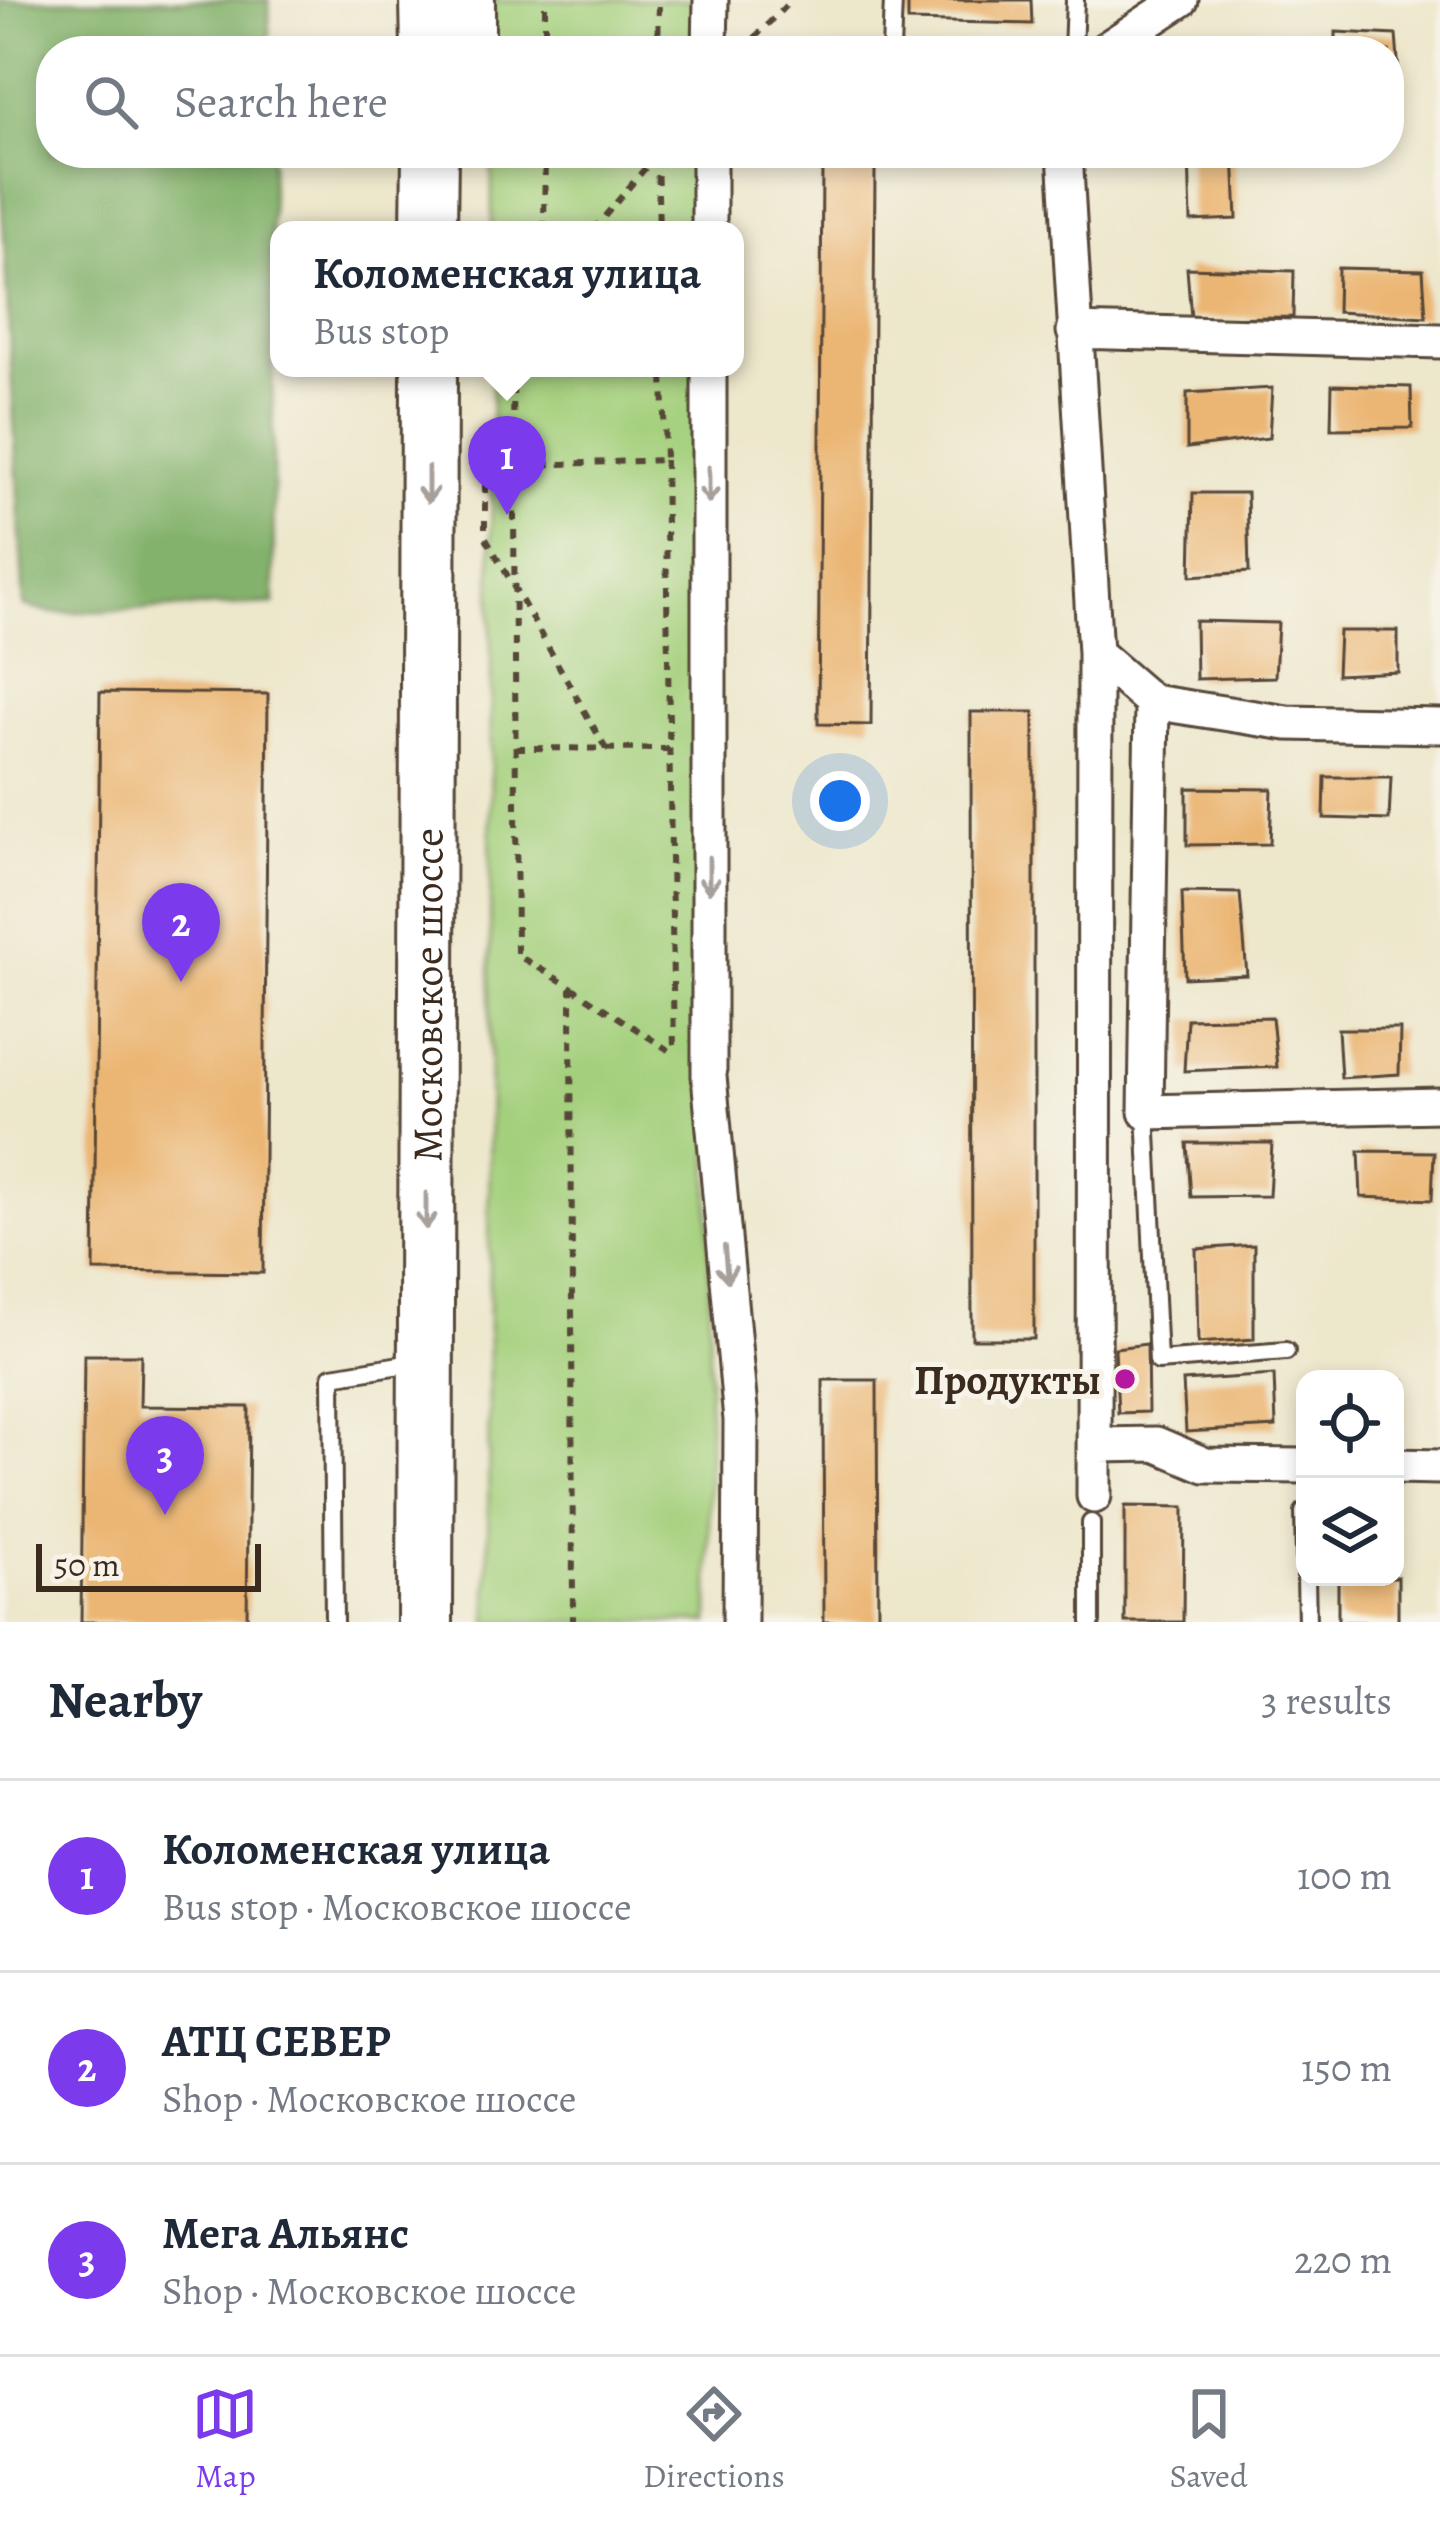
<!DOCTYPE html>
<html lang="en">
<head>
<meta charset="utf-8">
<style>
	body { margin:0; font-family:Alegreya,serif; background:#f6f6f7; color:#1f2937 }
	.controls { position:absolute; right:36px; bottom:36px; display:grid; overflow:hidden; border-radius:24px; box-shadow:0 6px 18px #0003 }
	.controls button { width:108px; height:108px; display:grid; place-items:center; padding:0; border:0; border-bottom:3px solid #e0e1e3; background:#fff; color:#1f2937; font:60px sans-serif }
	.scale { position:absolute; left:36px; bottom:30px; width:225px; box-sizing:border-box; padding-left:12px; border:6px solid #3b2a1e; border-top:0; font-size:33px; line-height:42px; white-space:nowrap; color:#3b2a1e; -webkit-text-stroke:9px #f7f3e8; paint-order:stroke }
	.you { position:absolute; left:840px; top:801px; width:42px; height:42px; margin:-30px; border:9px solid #fff; border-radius:50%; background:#1a73e8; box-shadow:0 0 0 18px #1a73e833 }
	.badge { display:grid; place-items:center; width:78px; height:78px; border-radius:50%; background:#7c3aed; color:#fff; font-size:39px; font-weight:700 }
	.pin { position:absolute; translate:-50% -99px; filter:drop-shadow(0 3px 6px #0008) }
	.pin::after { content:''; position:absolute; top:63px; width:42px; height:36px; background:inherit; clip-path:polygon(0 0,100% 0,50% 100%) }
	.popup { position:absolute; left:270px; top:221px; width:474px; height:156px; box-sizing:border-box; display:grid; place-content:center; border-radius:24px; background:#fff; filter:drop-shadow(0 3px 9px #0005); font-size:39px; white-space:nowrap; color:#747a83 }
	.popup b { font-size:45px; color:#1f2937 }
	.popup::after { content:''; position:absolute; left:50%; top:100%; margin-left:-24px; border:24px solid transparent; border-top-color:#fff }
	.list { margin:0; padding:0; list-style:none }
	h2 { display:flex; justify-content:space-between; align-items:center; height:156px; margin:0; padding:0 48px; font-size:51px }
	h2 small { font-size:39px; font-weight:400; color:#747a83 }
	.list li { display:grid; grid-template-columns:78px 1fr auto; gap:36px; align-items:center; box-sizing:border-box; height:192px; padding:0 48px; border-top:3px solid #e0e1e3 }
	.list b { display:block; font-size:45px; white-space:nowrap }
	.list p { margin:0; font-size:39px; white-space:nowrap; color:#747a83 }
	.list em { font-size:39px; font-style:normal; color:#747a83 }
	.icon { flex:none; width:66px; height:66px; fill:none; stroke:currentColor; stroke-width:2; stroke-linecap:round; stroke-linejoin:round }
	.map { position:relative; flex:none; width:1440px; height:1622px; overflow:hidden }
	.search { position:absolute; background:#fff; box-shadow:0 6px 18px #0003; left:36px; right:36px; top:36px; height:132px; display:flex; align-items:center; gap:30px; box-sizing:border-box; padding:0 42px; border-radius:48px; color:#747a83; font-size:45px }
	.sheet { height:732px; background:#fff }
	nav { display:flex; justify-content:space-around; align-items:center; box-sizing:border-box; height:168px; border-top:3px solid #e0e1e3; background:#fff; font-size:33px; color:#747a83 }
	nav a { display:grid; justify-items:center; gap:6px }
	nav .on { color:#7c3aed }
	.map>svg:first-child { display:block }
	.green { fill:#a4d07d; stroke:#707d4e; stroke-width:3 }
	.forest { fill:#83b26c; stroke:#5f6e45; stroke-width:3 }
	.building { fill:#ebb673 }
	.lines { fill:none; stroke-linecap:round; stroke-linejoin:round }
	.service-casing { stroke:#564638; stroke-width:22 }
	.minor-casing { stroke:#564638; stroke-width:39 }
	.primary-casing { stroke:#564638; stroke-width:60 }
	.path { stroke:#564638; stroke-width:6; stroke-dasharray:9 9; stroke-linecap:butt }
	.service { stroke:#fff; stroke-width:16 }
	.minor { stroke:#fff; stroke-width:33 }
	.primary { stroke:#fff; stroke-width:54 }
	.oneway { stroke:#a79f9a }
	.poi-dot { fill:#b5179e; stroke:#f7f3e8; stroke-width:4.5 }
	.labels { text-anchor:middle; stroke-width:10; stroke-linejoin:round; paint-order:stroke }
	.street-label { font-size:42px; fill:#3b2a1e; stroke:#f7f3e8 }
	.poi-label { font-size:42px; font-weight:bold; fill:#3b2a1e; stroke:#f7f3e8; text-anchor:end }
</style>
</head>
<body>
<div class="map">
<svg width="1440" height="1622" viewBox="0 0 1440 1622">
	<rect width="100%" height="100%" fill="#f7f3e8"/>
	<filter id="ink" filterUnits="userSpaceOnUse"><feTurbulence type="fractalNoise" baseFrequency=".00833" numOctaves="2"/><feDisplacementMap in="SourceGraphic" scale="24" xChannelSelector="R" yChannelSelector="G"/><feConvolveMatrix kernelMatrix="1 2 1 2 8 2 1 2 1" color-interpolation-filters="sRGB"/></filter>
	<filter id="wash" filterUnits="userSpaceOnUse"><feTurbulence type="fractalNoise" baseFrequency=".004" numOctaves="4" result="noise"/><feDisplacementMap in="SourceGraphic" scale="48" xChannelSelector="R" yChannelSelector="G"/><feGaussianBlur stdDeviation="2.7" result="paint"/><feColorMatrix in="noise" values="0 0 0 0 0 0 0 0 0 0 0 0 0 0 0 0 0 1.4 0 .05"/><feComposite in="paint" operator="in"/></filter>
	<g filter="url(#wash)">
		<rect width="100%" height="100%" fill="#ede7cc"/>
		<!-- green -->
		<path class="green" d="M493 0H709V51H492Z
			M492 153H709V230H492Z
			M492 368H709V1622H488Z"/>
		<!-- forest -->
		<path class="forest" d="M0 0H269L270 51H51V153H271L274 604 51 613 24 606 0 162Z"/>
		<g id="blocks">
			<!-- building -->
			<path class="building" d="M908 0H1031L1032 24 908 21Z
				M1336 32 1396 35 1399 74H1389V51H1336Z
				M1196 37H1280L1279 51H1196Z
				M1189 153H1234L1237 219 1191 221Z
				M822 168 875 169 871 725 818 724Z
				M1187 268 1294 271 1293 317 1191 318Z
				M1338 268 1423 270 1426 317 1337 312Z
				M1332 385 1411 387 1412 428 1331 429Z
				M1272 388 1269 438 1187 448V393Z
				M1193 493H1247L1249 572 1191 576Z
				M1195 621 1278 623 1275 677 1196 679Z
				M1339 631H1398V672L1337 675Z
				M100 692 268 694 263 1273 94 1271Z
				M971 712H1034V1339H972Z
				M1325 777H1391L1389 820 1324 818Z
				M1187 788 1272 789 1270 844 1187 845Z
				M1182 892 1240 893 1247 975 1185 978Z
				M1272 1017 1277 1067 1184 1071 1187 1019Z
				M1338 1029H1400L1399 1074 1341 1078Z
				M1187 1143H1272L1269 1196 1191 1197Z
				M1359 1151 1434 1152 1432 1200 1361 1197Z
				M1254 1245V1339L1198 1343 1196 1249Z
				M1147 1344 1148 1412 1118 1413 1115 1348Z
				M84 1355H141L140 1406 249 1407 247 1622H81Z
				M1274 1375 1276 1427 1186 1432 1183 1381Z
				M823 1380H877L878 1622H824Z
				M1395 1380H1404V1422H1395Z
				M1125 1506 1184 1507 1183 1622H1125Z
				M1338 1577H1398V1622H1338Z"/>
		</g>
	</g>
	<g filter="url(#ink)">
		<use href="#blocks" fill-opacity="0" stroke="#564638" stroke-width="3"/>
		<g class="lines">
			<defs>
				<path id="service" d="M891 51 893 0
					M1073 51 1075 0
					M1146 1112 1158 1361 1286 1351
					M1304 1512 1305 1558
					M1091 1523V1622
					M1306 1577 1307 1622
					M334 1622 332 1376 419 1362"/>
				<path id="minor" d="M710 51 711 0
					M1103 51 1181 0
					M1065 153 1095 653 1094 1496
					M709 230V153
					M1074 331 1440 341
					M709 368V1076L741 1420 740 1622
					M1095 653 1152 702 1287 723 1440 726
					M1152 702 1146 1112 1440 1105
					M1099 1445 1156 1444 1205 1465 1305 1466
					M1395 1466 1440 1467"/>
				<g id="primary">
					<path d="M428 0 429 51"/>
					<path d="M467 51V0"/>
					<path d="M429 230 430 153"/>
					<path id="s1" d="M425 1622 429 368"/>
				</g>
			</defs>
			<!-- service casing -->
			<use href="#service" class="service-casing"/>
			<!-- minor casing -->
			<use href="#minor" class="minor-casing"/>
			<!-- primary casing -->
			<use href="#primary" class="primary-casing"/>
			<!-- path -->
			<path class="path" d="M545 51V0
				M658 51 659 0
				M742 51 791 0
				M657 157 659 230
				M544 230 545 153
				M593 230 658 153
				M513 368 517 955 571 987 573 1622
				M665 460 674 1053
				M516 748 669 749
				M606 749 485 536V485L506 466 665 460 663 368
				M571 987 676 1055"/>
			<!-- service -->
			<use href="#service" class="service"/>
			<!-- minor -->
			<use href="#minor" class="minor"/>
			<!-- primary -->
			<use href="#primary" class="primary"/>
		</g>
		<!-- one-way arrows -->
		<defs><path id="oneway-shaft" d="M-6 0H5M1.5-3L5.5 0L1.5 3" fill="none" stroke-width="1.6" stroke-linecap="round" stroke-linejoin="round" transform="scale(3)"/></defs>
		<g class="oneway">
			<use href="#oneway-shaft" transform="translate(428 485) rotate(90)"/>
			<use href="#oneway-shaft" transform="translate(709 485) rotate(90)"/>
			<use href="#oneway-shaft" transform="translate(709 875) rotate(90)"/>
			<use href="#oneway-shaft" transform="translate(426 1211) rotate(90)"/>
			<use href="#oneway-shaft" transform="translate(726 1264) rotate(85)"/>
		</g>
	</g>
	<!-- markers -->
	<circle class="poi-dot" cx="1125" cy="1379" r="12"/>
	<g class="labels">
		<!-- street labels -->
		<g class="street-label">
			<text dy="15" stroke="none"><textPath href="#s1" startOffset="627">Московское шоссе</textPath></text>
		</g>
		<!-- poi labels -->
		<g class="poi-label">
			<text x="1101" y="1394">Продукты</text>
		</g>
	</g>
</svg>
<div class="controls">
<button><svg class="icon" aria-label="locate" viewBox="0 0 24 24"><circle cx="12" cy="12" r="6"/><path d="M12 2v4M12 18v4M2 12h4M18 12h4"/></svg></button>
<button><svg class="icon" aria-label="layers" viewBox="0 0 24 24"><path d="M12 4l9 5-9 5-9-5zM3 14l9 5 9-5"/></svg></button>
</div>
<div class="scale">50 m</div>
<div class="you"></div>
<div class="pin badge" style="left:507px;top:515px">1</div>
<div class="popup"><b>Коломенская улица</b>Bus stop</div>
<div class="pin badge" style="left:181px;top:982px">2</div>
<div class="pin badge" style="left:165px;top:1515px">3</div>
<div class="search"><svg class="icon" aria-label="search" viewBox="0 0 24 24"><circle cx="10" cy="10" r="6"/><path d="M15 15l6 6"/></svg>Search here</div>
</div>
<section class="sheet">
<h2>Nearby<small>3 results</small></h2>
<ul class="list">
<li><span class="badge">1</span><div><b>Коломенская улица</b><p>Bus stop · Московское шоссе</p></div><em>100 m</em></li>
<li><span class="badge">2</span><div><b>АТЦ СЕВЕР</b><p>Shop · Московское шоссе</p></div><em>150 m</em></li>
<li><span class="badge">3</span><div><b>Мега Альянс</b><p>Shop · Московское шоссе</p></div><em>220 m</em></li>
</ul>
</section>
<nav>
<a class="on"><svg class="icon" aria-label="map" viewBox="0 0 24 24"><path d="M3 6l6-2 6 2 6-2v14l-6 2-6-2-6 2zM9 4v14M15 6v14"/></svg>Map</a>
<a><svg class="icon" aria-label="directions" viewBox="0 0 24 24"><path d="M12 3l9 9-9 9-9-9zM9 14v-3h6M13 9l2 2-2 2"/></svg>Directions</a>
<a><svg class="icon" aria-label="saved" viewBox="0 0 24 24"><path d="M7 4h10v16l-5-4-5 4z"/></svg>Saved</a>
</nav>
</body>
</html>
